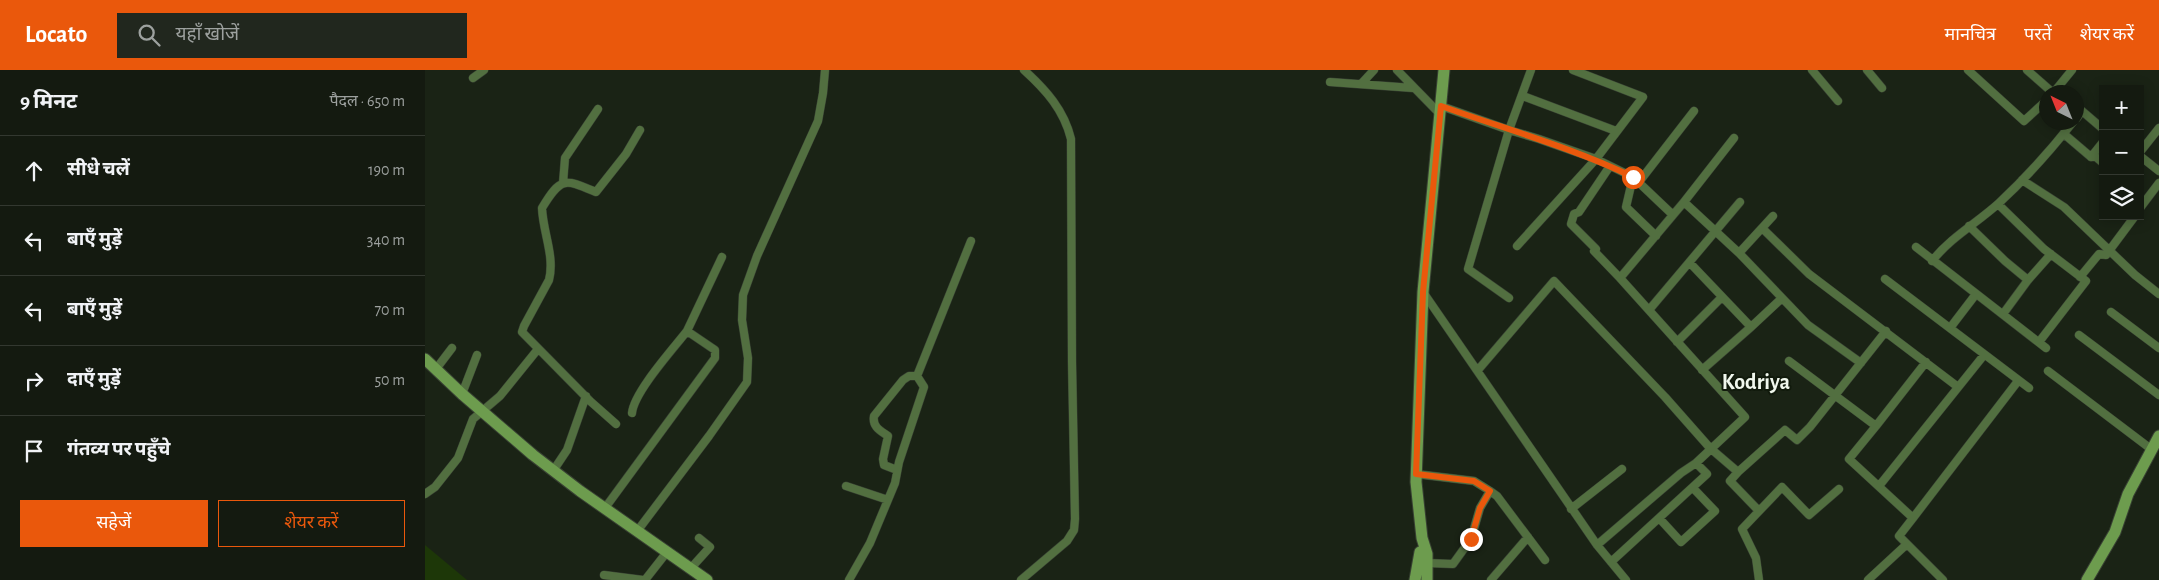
<!DOCTYPE html>
<html lang="hi">
<head>
<meta charset="utf-8">
<style>
	body { margin:0; font-family:"Alegreya Sans","Noto Sans Devanagari",sans-serif; background:#21271e; color:#f1f3f6 }
	.controls { position:absolute; right:15px; top:15px; display:grid; overflow:hidden; border-radius:0px; box-shadow:0 2px 12px #0003 }
	.controls button { width:45px; height:45px; display:grid; place-items:center; padding:0; border:0; border-bottom:1px solid #333830; background:#141a10; color:#f1f3f6; font:25px sans-serif }
	.compass { position:absolute; left:1614px; top:15px; width:45px; height:45px; border-radius:50%; background:#141a10; box-shadow:0 2px 12px #0003; rotate:317deg }
	.stop { position:absolute; width:15px; height:15px; margin:-11px; border:4px solid #ea580c; border-radius:50%; background:#fff }
	.stop.end { background:#ea580c; border-color:#fff; box-shadow:0 1px 5px #0008 }
	.list { margin:0; padding:0; list-style:none }
	h2 { display:flex; justify-content:space-between; align-items:center; height:65px; margin:0; padding:0 20px; font-size:21px }
	h2 small { font-size:16px; font-weight:400; color:#9da19f }
	.list li { display:grid; grid-template-columns:32px 1fr auto; gap:15px; align-items:center; box-sizing:border-box; height:70px; padding:0 20px; border-top:1px solid #333830 }
	.list b { display:block; font-size:19px; white-space:nowrap }
	.list em { font-size:16px; font-style:normal; color:#9da19f }
	.actions { display:flex; gap:10px; padding:15px 20px }
	.actions a { flex:1; padding:11px 0; border:1px solid #ea580c; border-radius:0px; text-align:center; font-size:18px; color:#ea580c }
	.actions .main { background:#ea580c; color:#fff }
	.icon { flex:none; width:28px; height:28px; fill:none; stroke:currentColor; stroke-width:2; stroke-linecap:round; stroke-linejoin:round }
	.map { position:relative; flex:none; width:1734px; height:510px; overflow:hidden }
	header { display:flex; align-items:center; gap:30px; box-sizing:border-box; height:70px; padding:0 25px; background:#ea580c; color:#fff }
	header strong { font-size:24px }
	nav { display:flex; gap:28px; margin-inline-start:auto; font-size:18px }
	.search { width:350px; height:45px; background:#21271e; display:flex; align-items:center; gap:12px; box-sizing:border-box; padding:0 18px; border-radius:0px; color:#9da19f; font-size:19px }
	main { display:flex }
	aside { flex:1; background:#141a10 }
	.map>svg:first-child { display:block }
	.green { fill:#1d3708 }
	.lines { fill:none; stroke-linecap:round; stroke-linejoin:round }
	.street-casing { stroke:#384133; stroke-width:9 }
	.secondary-casing { stroke:#384133; stroke-width:13 }
	.street { stroke:#526f40; stroke-width:8 }
	.secondary { stroke:#6d9c4e; stroke-width:11 }
	.route { stroke:#ea580c; stroke-width:6 }
	.labels { text-anchor:middle; stroke-width:4; stroke-linejoin:round; paint-order:stroke }
	.quarter-label { font-size:22px; font-weight:bold; fill:#f0f7ed; stroke:#111a0c }
</style>
</head>
<body>
<header>
<strong>Locato</strong>
<div class="search"><svg class="icon" aria-label="search" viewBox="0 0 24 24"><circle cx="10" cy="10" r="6"/><path d="M15 15l6 6"/></svg>यहाँ खोजें</div>
<nav><a>मानचित्र</a><a>परतें</a><a>शेयर करें</a></nav>
</header>
<main>
<aside>
<h2>9 मिनट<small>पैदल · 650 m</small></h2>
<ul class="list">
<li><svg class="icon" aria-label="ahead" viewBox="0 0 24 24"><path d="M12 20V5M6 11l6-6 6 6"/></svg><div><b>सीधे चलें</b></div><em>190 m</em></li>
<li><svg class="icon" aria-label="left" viewBox="0 0 24 24"><path d="M17 20v-9H6M10 6l-5 5 5 5"/></svg><div><b>बाएँ मुड़ें</b></div><em>340 m</em></li>
<li><svg class="icon" aria-label="left" viewBox="0 0 24 24"><path d="M17 20v-9H6M10 6l-5 5 5 5"/></svg><div><b>बाएँ मुड़ें</b></div><em>70 m</em></li>
<li><svg class="icon" aria-label="right" viewBox="0 0 24 24"><path d="M7 20v-9h11M14 6l5 5-5 5"/></svg><div><b>दाएँ मुड़ें</b></div><em>50 m</em></li>
<li><svg class="icon" aria-label="arrive" viewBox="0 0 24 24"><path d="M6 21V4h12l-3 4 3 4H6"/></svg><div><b>गंतव्य पर पहुँचे</b></div></li>
</ul>
<div class="actions"><a class="main">सहेजें</a><a>शेयर करें</a></div>
</aside>
<div class="map">
<svg width="1734" height="510" viewBox="0 0 1734 510">
	<rect width="100%" height="100%" fill="#1a2315"/>
	<!-- green -->
	<path class="green" d="M0 475 42 510H0Z"/>
	<g class="lines">
		<defs>
			<path id="street" d="M972 0 1015 44
				M1106 0 1084 60 1114 69 1171 89 1208 107 1248 145 1259 132 1314 183 1383 255 1436 293
				M1387 0 1413 31
				M1442 0 1457 18
				M1543 0 1599 51 1622 30
				M1602 0 1627 22
				M48 8 59 0
				M905 12 988 18
				M936 14 949 0
				M1629 22 1647 0
				M1098 26 1191 61
				M1016 36 1084 60 1043 199 1084 228
				M1652 48 1657 41 1678 59
				M1639 64 1666 87 1678 72
				M1715 82 1734 58
				M1715 86 1734 101
				M1666 87H1671L1678 93
				M1208 107 1201 137 1231 166
				M1597 110 1639 137 1710 205 1734 224
				M1214 112 1269 41
				M138 113 140 88 173 39
				M1259 132 1309 68
				M1573 134 1619 179 1661 211 1614 272
				M1715 138 1734 113
				M1544 156 1580 191 1603 210
				M1337 158 1384 204 1533 317
				M1092 176 1171 89 1218 27 1148 0
				M1491 177 1621 278
				M1171 179 1146 154 1149 144 1154 142 1185 96
				M1169 181 1195 208
				M1314 183 1348 146
				M1507 191C1526 167 1552 153 1574 133 1601 108 1625 81 1648 52
				M1265 193 1326 257 1277 300
				M1655 207 1674 184 1681 185 1710 146
				M1460 209 1604 318
				M998 222 1172 475 1201 510
				M1224 240 1315 132
				M1686 242 1734 278
				M1578 244 1603 210 1626 184
				M1326 257 1356 229
				M1525 258 1551 224
				M1654 265 1734 325
				M1252 272 1297 227
				M1364 291 1451 356 1424 389 1488 448 1474 466 1518 510
				M11 299 27 278
				M1053 300 1129 211 1240 327 1285 378 1313 402 1305 411 1334 441
				M1623 301 1726 379
				M37 324 52 285
				M207 343C209 322 248 279 262 261
				M191 354 165 331 97 262 99 256 124 210C130 186 118 163 117 138 136 106 140 109 171 122L201 84 215 60
				M1451 356 1501 292
				M472 400 459 395 458 389 463 366C456 361 447 357 449 346L478 310 484 306H492
				M128 401 142 380 161 326
				M1313 402 1360 360 1372 370 1385 357 1461 261
				M991 404 1049 411 1065 421
				M421 416 463 430
				M1454 416 1559 285
				M0 424 10 417 33 388 48 349 75 326 113 279
				M180 438 290 288V280L262 261 297 187
				M1146 439 1197 399
				M1234 448 1256 472 1290 441 1268 418
				M1488 448 1593 311
				M213 460 284 366 322 312 323 288 317 250 318 225 332 186 393 51 398 23 400 0
				M1172 475 1256 403 1271 393 1320 347 1195 208 1248 145
				M1186 492 1282 404 1271 393
				M1002 493 1028 494 1046 469 1055 438 1065 421 1072 426 1120 490
				M266 498 285 477 274 468
				M179 505 218 510
				M220 510 242 482
				M424 510 445 473 470 413 474 392 499 317 492 306 546 171
				M596 510 642 471 649 460 650 449 647 292 646 69C639 40 621 20 599 0
				M1066 510 1103 467
				M1334 510 1331 488 1317 459 1357 417 1384 445 1414 419
				M1443 510 1482 474"/>
			<path id="secondary" d="M0 289 37 324 108 385 155 421 282 510
				M990 510 995 482
				M1002 510V484L997 468 991 412 998 222 1019 0
				M1662 510 1690 462 1703 424 1734 366"/>
		</defs>
		<!-- street casing -->
		<use href="#street" class="street-casing"/>
		<!-- secondary casing -->
		<use href="#secondary" class="secondary-casing"/>
		<!-- street -->
		<use href="#street" class="street"/>
		<!-- secondary -->
		<use href="#secondary" class="secondary"/>
	</g>
	<g class="lines">
		<!-- route -->
		<path class="route" d="M1046 469 1055 438 1065 421 1049 411 991 404 998 222 1016 36C1080 59 1146 77 1208 107"/>
	</g>
	<g class="labels">
		<!-- quarter labels -->
		<g class="quarter-label">
			<text x="1331" y="319">Kodriya</text>
		</g>
	</g>
</svg>
<div class="controls">
<button>+</button>
<button>−</button>
<button><svg class="icon" aria-label="layers" viewBox="0 0 24 24"><path d="M12 4l9 5-9 5-9-5zM3 14l9 5 9-5"/></svg></button>
</div>
<svg class="compass" viewBox="-18 -18 36 36"><path d="M0-13l5 13h-10z" fill="#e53935"/><path d="M0 13l5-13h-10z" fill="#9da19f"/></svg>
<div class="stop" style="left:1208px;top:107px"></div>
<div class="stop end" style="left:1046px;top:469px"></div>
</div>
</main>
</body>
</html>
